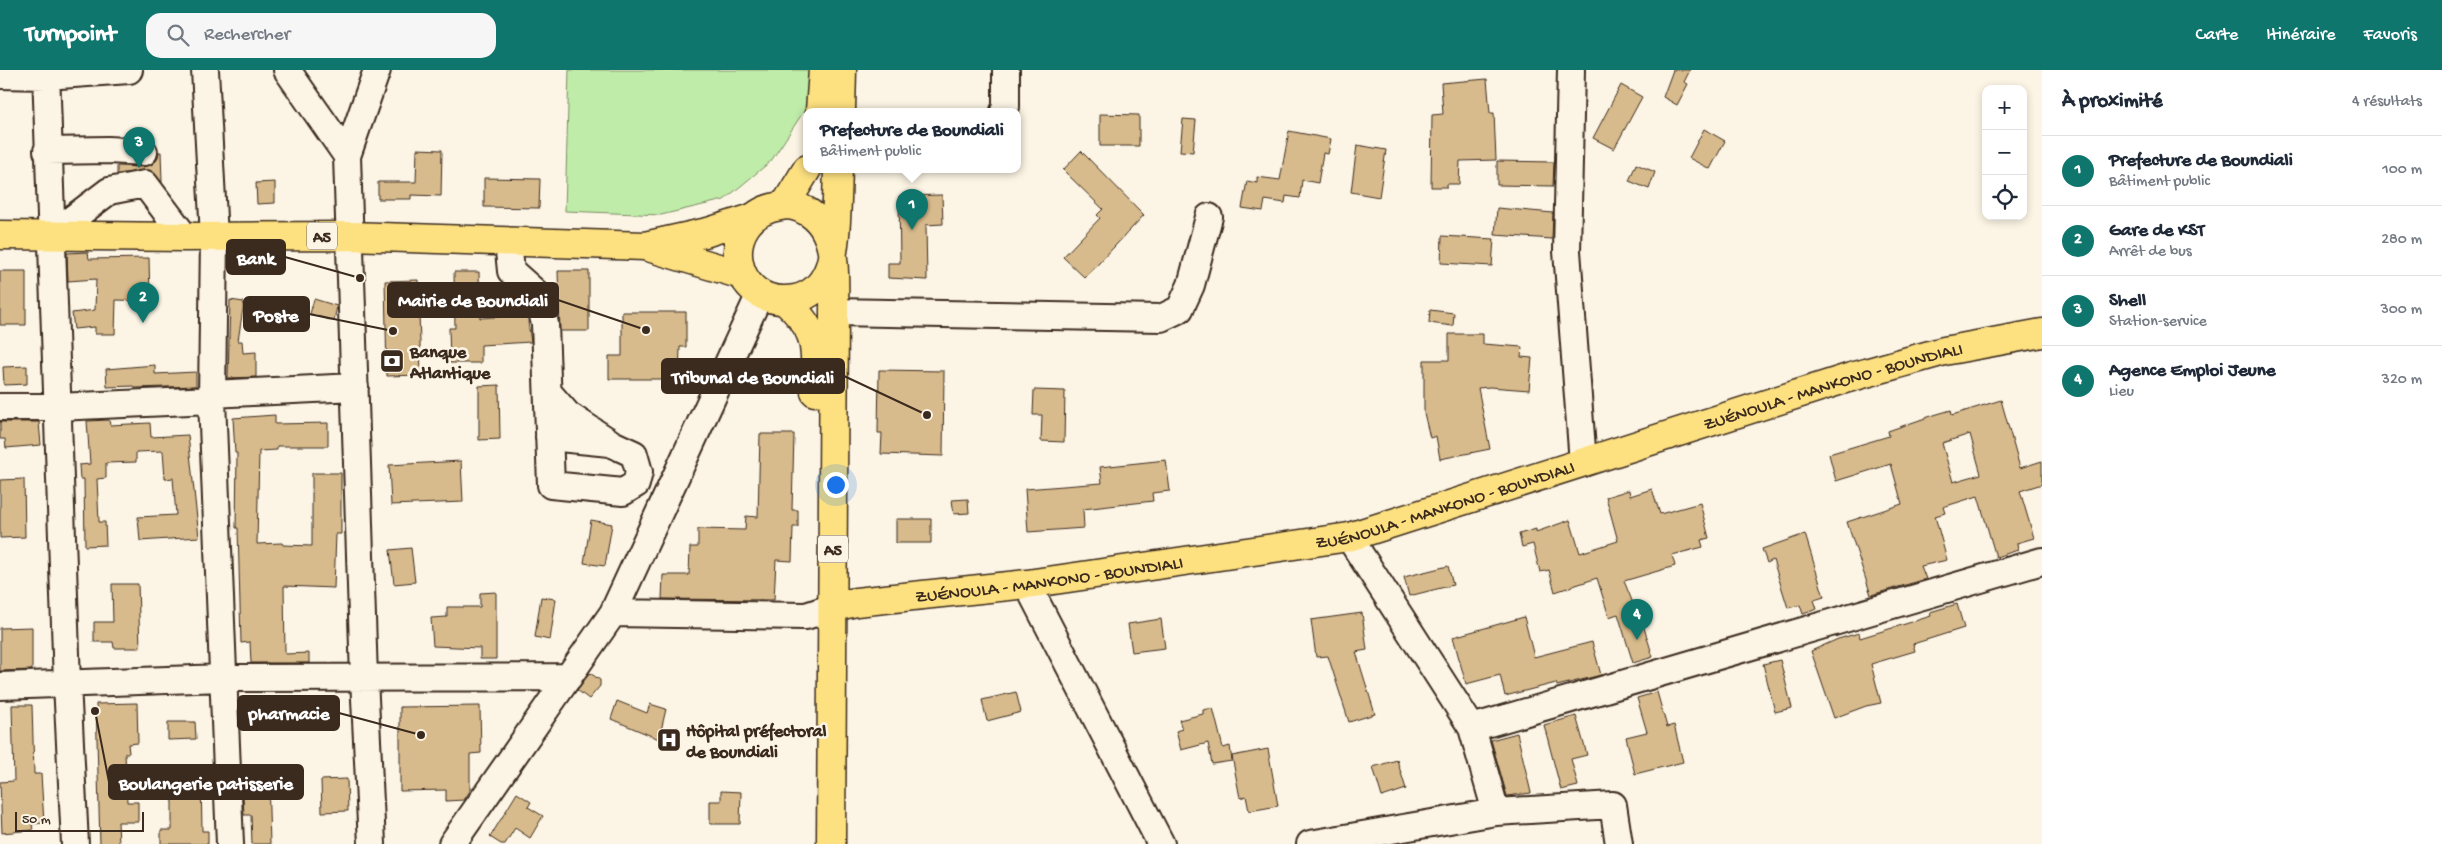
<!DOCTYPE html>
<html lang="fr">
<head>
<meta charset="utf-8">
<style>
	body { margin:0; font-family:"Gochi Hand",sans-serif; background:#f6f6f7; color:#1f2937 }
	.controls { position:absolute; right:15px; top:15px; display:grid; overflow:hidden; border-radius:10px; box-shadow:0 2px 8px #0003 }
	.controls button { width:45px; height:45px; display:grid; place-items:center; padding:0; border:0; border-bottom:1px solid #e0e1e3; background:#fff; color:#1f2937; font:25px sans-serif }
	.scale { position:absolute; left:15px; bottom:12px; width:129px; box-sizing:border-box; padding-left:5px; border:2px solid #3b2a1e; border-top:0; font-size:14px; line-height:18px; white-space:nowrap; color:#3b2a1e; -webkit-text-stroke:4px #fcf5e5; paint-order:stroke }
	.you { position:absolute; left:835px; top:414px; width:18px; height:18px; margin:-12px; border:4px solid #fff; border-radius:50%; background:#1a73e8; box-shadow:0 0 0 8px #1a73e833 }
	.badge { display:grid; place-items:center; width:32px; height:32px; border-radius:50%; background:#0f766e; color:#fff; font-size:16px; font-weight:700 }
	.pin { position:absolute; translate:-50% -41px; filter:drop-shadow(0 1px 2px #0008) }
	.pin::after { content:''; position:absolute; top:26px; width:18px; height:15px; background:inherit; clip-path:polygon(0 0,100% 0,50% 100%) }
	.popup { position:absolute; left:803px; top:38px; width:218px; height:65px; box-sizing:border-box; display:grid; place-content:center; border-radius:10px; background:#fff; filter:drop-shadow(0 1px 4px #0005); font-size:16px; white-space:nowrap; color:#747a83 }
	.popup b { font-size:19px; color:#1f2937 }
	.popup::after { content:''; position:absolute; left:50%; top:100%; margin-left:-10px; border:10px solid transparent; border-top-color:#fff }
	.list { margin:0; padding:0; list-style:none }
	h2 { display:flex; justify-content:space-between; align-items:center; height:65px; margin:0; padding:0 20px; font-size:21px }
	h2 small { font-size:16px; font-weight:400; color:#747a83 }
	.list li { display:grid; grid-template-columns:32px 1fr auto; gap:15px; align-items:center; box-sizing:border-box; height:70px; padding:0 20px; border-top:1px solid #e0e1e3 }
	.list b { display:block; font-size:19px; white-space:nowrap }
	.list p { margin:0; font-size:16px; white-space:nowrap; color:#747a83 }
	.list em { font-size:16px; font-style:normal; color:#747a83 }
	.icon { flex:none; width:28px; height:28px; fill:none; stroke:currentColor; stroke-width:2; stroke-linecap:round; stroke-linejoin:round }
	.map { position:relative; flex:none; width:2042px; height:774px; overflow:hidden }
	header { display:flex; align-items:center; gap:30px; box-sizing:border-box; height:70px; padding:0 25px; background:#0f766e; color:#fff }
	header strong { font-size:24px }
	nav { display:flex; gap:28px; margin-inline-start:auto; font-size:18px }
	.search { width:350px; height:45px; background:#f6f6f7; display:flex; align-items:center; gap:12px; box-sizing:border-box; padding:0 18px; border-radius:15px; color:#747a83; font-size:19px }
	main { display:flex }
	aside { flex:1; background:#fff }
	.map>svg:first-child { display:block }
	.green { fill:#bfeca9; stroke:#7d8b64 }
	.building { fill:#d8bb8c; stroke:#3b2a1e; fill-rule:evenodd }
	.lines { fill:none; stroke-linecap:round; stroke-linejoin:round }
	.minor-casing { stroke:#3b2a1e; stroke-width:30 }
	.major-casing { stroke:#3b2a1e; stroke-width:31 }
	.minor { stroke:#fcf5e5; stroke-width:26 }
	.major { stroke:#fde080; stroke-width:28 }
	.labels { text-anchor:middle; stroke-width:5; stroke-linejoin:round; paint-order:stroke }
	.shield { fill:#fcf5e5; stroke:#75675a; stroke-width:1 }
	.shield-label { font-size:16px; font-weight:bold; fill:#3b2a1e }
	.poi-label { font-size:18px; font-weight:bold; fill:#3b2a1e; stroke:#fcf5e5; text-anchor:start }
	.street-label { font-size:18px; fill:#3b2a1e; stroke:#fcf5e5 }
	.leader { fill:none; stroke:#3b2a1e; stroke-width:2 }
	.callout-dot { fill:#3b2a1e; stroke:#fcf5e5; stroke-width:2 }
	.callout { fill:#3b2a1e; stroke:#3b2a1e; stroke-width:2 }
	.callout-label { font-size:19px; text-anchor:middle; font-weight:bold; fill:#fff }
</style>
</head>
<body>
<header>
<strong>Turnpoint</strong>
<div class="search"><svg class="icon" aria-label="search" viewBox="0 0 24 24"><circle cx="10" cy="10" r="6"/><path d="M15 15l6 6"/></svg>Rechercher</div>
<nav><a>Carte</a><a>Itinéraire</a><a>Favoris</a></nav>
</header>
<main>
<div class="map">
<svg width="2042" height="774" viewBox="0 0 2042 774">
	<rect width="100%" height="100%" fill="#fcf5e5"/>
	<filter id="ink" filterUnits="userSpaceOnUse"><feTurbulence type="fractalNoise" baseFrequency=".02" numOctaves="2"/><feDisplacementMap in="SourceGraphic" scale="10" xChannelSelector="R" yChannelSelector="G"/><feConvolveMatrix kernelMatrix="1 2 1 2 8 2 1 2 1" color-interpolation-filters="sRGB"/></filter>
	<g filter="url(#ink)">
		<!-- green -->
		<path class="green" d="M569 0H815L806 38 771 91 724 130 661 145 565 141Z"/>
		<!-- building -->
		<path class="building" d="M1673 0H1690L1684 12 1688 14 1677 35 1663 27Z
			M1487 9 1490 43H1494L1496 90 1460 91 1459 114H1447V117H1431L1432 45 1443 44 1441 13Z
			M1621 15 1642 27 1614 79 1593 68Z
			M1100 44 1139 45V76H1100Z
			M1183 49 1196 50 1193 82 1180 81Z
			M1704 59 1725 71 1710 99 1689 88Z
			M1289 61 1331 69 1328 84 1323 83 1318 113 1302 110 1300 128 1286 126 1285 133 1265 130 1263 141 1242 138 1247 111 1257 113V107L1280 110Z
			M1357 75 1386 80 1379 127 1351 122Z
			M417 79 442 80 441 126 411 125V129H378V112H416Z
			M1081 81 1144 145 1085 208 1063 187 1100 148 1097 145 1103 139 1063 100Z
			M159 82H161L162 112 150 100 117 104V96L143 97 151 95 157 90Z
			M1497 91 1554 92 1553 116 1497 115Z
			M1636 94 1655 102 1649 119 1629 111Z
			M484 108 540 109 539 138 484 137Z
			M275 112V133L257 134 256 113Z
			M942 125 943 154 926 155 927 210 888 208V193H900L899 126Z
			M1497 138 1553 143 1552 169 1495 165Z
			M1442 166 1494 169 1492 196 1441 193Z
			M88 182 89 189 149 188 150 231 116 230 115 264H95V257L74 259 72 243 95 240 96 209 68 211 67 183Z
			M0 201H26V255H0Z
			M558 201H589V261H560Z
			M454 202H479L480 248 527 245 531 272 481 275V293H450L449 258H455Z
			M418 210 421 305 387 306 385 211Z
			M314 229 337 236 334 251 310 244Z
			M230 230 244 232 238 271H242L243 283 256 282V307L228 308Z
			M1430 240 1454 243 1453 256 1429 253Z
			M622 242H686V277H680L679 309H609V286H622Z
			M1449 264H1483V274L1522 277 1521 287 1532 288 1529 320 1490 317 1478 318 1490 379 1440 389 1436 366 1430 368 1424 343V290H1449Z
			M155 295V304L196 302V316L135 318 134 316 107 317 106 299Z
			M27 296V314L4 315 3 297Z
			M879 300 944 301 943 386 881 384 882 363H878Z
			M499 315 500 369 479 370V316Z
			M1034 320 1065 321 1064 372 1041 371 1042 345H1033Z
			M2001 330 2020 398 2042 391V414L2020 421 2034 468 2017 473 2018 480 1996 487 1978 426 1943 437 1945 443 1935 446 1947 490 1921 496 1926 509 1871 525 1847 452 1902 434 1891 394 1836 411 1829 384 1889 366 1888 361 1934 345 1951 340 1952 345ZM1970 364 1981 404 1953 412 1942 373Z
			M275 345V354L328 353V376H277V380L259 381 257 474 282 473 283 475 312 476V403H341V464H336L334 518 284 516 285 584 309 583V593H251L250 572 241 573 238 458H236L237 383H235L233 348Z
			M109 350 110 355 150 353 151 367 188 365 199 467 140 471 138 447 176 445 173 408 165 409 163 381 136 382V392L106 393V408L97 409 99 452H105L106 475 85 476 84 409H80L79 395 90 394 87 351Z
			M0 352H39L41 375 6 378 5 369H0Z
			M760 364H794L792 440H798V457H793L792 491 776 490 774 530 662 529 663 505H689L690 477H698V459L745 460 746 446 758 447Z
			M1166 390 1170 421 1152 423 1153 431 1083 439 1084 458 1028 462 1025 419 1102 413 1100 397Z
			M461 391 463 432 391 435 389 395Z
			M24 409 25 467 0 468V410Z
			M1652 419 1660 444 1700 433 1709 468 1701 470 1703 477 1672 485 1675 496 1624 511 1639 548H1641L1653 587 1633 593 1618 544 1609 547 1597 508 1555 522 1549 500 1540 502 1533 474 1522 477 1519 464 1536 459V462L1570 450 1580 483 1618 471 1606 427 1629 420 1630 426Z
			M968 429 969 443 954 444 952 430Z
			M896 449H931V473H896Z
			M591 450 612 454 605 496 584 493Z
			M1805 464 1824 527 1814 530 1817 539 1803 544 1800 535 1788 538 1773 490 1767 493 1762 479Z
			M411 478 415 512 394 514 390 480Z
			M1448 496 1453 515 1409 526 1404 507Z
			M112 514H138L140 578H114L113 572H94V552H113Z
			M496 522V589H480V578L433 576 431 548 447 547V537H480V523Z
			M541 527 556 529 550 570 535 567Z
			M1957 534 1964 558 1913 574 1915 581 1871 594 1881 633 1866 636 1834 648 1811 581 1838 569 1859 563 1860 568 1931 546 1930 542Z
			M1362 543 1367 580 1356 582 1375 644 1349 652 1328 586 1316 587 1311 550Z
			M1524 547 1534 587 1592 572 1601 605 1557 616 1556 613 1505 626 1500 605 1466 614 1453 567Z
			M1161 549 1165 578 1132 582 1128 554Z
			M32 557V600L0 601V558Z
			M1780 590 1792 638 1775 642 1763 594Z
			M590 603 600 610V616L589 629 577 620Z
			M1016 622 1021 642 987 651 982 630Z
			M1657 622 1667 657 1674 655 1683 692 1635 704 1626 667 1647 662 1637 628Z
			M617 631 647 643 650 634 666 639 659 669 611 649Z
			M137 633 138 673 128 674 129 683H125L127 732H138V752H118L119 774H100L96 634Z
			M12 635H32L34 704H41L44 753 32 754 33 760 2 763 0 712 14 711Z
			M480 636 481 683 470 684V721L464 730 446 731V720L400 721V637Z
			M1213 638 1223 678 1230 676 1232 691 1212 694 1208 673 1181 680 1176 661 1182 659 1179 650 1203 644V640Z
			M1576 646 1587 685 1571 689 1578 716 1561 720 1544 655Z
			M168 652H195L196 669 168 670Z
			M1517 663 1531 723 1507 726 1491 670Z
			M1268 679 1278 736 1249 741 1246 726 1240 728 1232 686Z
			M1397 690 1406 719 1382 727 1373 697Z
			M172 708H201L202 761H208V774H161V760H172Z
			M268 708 270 774H252L251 745H244L242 709Z
			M347 709 348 741 322 742 321 710Z
			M721 721 741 722 740 754H710V731H721Z
			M517 723 531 732 528 737 543 746 530 768 515 758 505 774H501L490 767Z"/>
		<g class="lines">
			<defs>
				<path id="minor" d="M46 0 67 613 75 774
					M205 0 214 167 212 330 230 774
					M287 0 347 86
					M1571 0 1567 181 1583 393
					M0 5 46 6 129 0
					M1004 41 1006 37V0
					M47 81 108 80 144 82
					M51 165 109 121 145 114 185 167
					M508 171 511 201 538 225 545 254 551 415 623 422 636 414 639 402 634 384 610 373 549 367
					M834 242 1161 248 1180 239 1191 215 1209 147
					M548 322 568 345 608 371
					M212 324 355 317
					M0 337H57L212 330
					M1349 467 1472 658 2042 491
					M1027 514 1161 774
					M613 543 806 546 833 537
					M0 616 223 608 569 607
					M1472 658 1496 742
					M372 774 364 608 347 86 377 0
					M452 774 613 543 760 224
					M1310 774 1496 742 1613 735 1619 774"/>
				<g id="major">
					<path d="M820 41 823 0"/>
					<path d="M841 41 842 0"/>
					<path d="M785 135 807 99"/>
					<path d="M0 165 185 167 350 166 645 176 708 162 752 148"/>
					<path d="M648 177 742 205"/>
					<path d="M785 231C820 262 815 278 815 322"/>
					<path id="s1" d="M833 537 856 532 1027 514 1349 467 1848 308 1944 281 2042 263"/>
					<path d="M831 774 834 242C834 209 840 159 806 141 799 137 789 134 781 136 715 145 729 241 795 229 810 226 822 215 828 201 837 182 837 122 838 99"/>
				</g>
			</defs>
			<!-- minor casing -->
			<use href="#minor" class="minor-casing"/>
			<!-- major casing -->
			<use href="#major" class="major-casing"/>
			<!-- minor -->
			<use href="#minor" class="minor"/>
			<!-- major -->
			<use href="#major" class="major"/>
		</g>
	</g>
	<!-- icons -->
	<defs>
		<symbol id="bank-square" viewBox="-11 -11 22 22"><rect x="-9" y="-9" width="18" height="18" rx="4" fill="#3b2a1e" stroke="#fcf5e5"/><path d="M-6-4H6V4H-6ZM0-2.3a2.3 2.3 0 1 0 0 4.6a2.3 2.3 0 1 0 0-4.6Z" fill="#fff"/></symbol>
		<symbol id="hospital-square" viewBox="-11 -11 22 22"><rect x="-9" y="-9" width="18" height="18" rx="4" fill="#3b2a1e" stroke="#fcf5e5"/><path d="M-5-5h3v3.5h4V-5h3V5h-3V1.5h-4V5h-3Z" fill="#fff"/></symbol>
	</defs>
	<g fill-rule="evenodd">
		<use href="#bank-square" x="378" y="277" width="28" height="28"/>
		<use href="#hospital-square" x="655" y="656" width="28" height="28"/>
	</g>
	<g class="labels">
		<!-- shield labels -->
		<g class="shield">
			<rect x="307" y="152.5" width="30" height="27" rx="4"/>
			<rect x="818" y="465.5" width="30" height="27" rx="4"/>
		</g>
		<g class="shield-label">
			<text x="322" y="172">A5</text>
			<text x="833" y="485">A5</text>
		</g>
		<!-- poi labels -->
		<g class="poi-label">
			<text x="410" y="287">Banque<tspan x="410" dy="21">Atlantique</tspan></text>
			<text x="686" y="666">Hôpital préfectoral<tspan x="686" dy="21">de Boundiali</tspan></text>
		</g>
		<!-- street labels -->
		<g class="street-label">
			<text dy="6" stroke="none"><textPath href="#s1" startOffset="1028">ZUÉNOULA - MANKONO - BOUNDIALI</textPath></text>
			<text dy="6" stroke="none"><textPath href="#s1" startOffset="622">ZUÉNOULA - MANKONO - BOUNDIALI</textPath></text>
			<text dy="6" stroke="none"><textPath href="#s1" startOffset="218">ZUÉNOULA - MANKONO - BOUNDIALI</textPath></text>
		</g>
	</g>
	<!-- callouts -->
	<path class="leader" d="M360 208L285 187M646 260L558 230M393 261L309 244M927 345L844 306M421 665L339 643M95 641L109 712"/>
	<g class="callout-dot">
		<circle cx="360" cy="208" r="5"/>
		<circle cx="646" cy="260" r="5"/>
		<circle cx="393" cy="261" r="5"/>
		<circle cx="927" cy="345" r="5"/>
		<circle cx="421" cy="665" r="5"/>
		<circle cx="95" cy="641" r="5"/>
	</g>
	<g class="callout">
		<rect x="227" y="170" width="58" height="34" rx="5"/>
		<rect x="388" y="213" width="170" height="34" rx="5"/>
		<rect x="244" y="227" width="65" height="34" rx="5"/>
		<rect x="662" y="289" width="182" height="34" rx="5"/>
		<rect x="238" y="626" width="101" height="34" rx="5"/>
		<rect x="109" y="695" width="194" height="34" rx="5"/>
	</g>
	<g class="callout-label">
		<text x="256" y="194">Bank</text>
		<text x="473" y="236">Mairie de Boundiali</text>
		<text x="276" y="251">Poste</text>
		<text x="753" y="313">Tribunal de Boundiali</text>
		<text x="289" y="649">pharmacie</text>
		<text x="206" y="719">Boulangerie patisserie</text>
	</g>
</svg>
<div class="controls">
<button>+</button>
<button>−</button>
<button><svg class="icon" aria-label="locate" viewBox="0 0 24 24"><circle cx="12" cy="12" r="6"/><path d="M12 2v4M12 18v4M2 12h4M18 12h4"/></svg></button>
</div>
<div class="scale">50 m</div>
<div class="you"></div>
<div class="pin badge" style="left:912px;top:160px">1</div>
<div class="popup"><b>Prefecture de Boundiali</b>Bâtiment public</div>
<div class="pin badge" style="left:143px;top:253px">2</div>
<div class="pin badge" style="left:139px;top:98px">3</div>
<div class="pin badge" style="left:1637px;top:570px">4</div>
</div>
<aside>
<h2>À proximité<small>4 résultats</small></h2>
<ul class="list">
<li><span class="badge">1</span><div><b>Prefecture de Boundiali</b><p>Bâtiment public</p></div><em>100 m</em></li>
<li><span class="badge">2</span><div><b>Gare de KST</b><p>Arrêt de bus</p></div><em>280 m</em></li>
<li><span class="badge">3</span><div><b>Shell</b><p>Station-service</p></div><em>300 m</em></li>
<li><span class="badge">4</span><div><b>Agence Emploi Jeune</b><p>Lieu</p></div><em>320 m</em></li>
</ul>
</aside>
</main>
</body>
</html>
